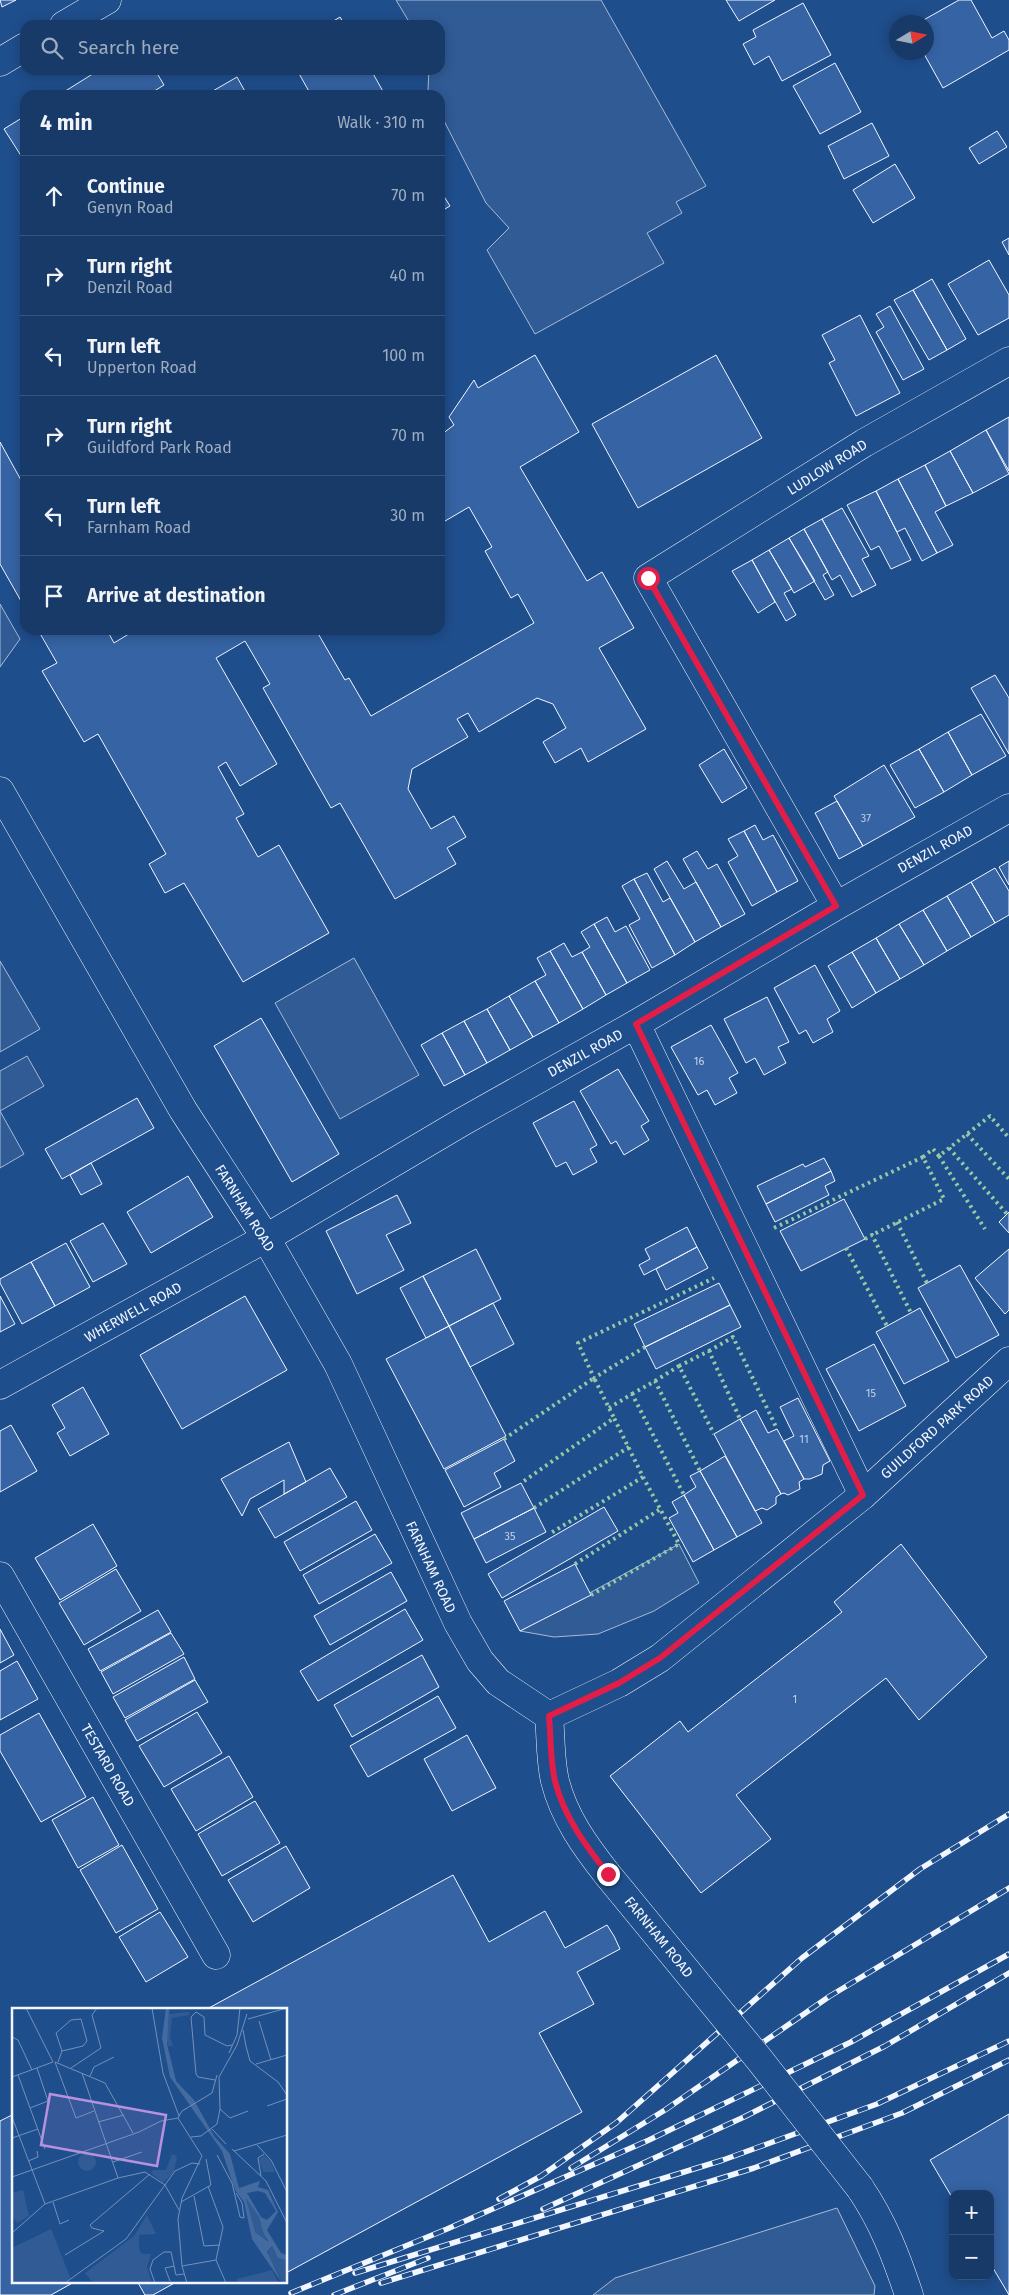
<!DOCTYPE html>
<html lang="en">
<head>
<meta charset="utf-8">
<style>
	body { margin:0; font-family:"Fira Sans",sans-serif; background:#244571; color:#f1f3f6 }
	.controls { position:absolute; right:15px; bottom:15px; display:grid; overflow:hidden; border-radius:10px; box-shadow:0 2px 12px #0003 }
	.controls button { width:45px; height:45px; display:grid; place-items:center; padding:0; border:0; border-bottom:1px solid #36547d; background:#173a69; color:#f1f3f6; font:25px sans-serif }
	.compass { position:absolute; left:889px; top:15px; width:45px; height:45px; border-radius:50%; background:#173a69; box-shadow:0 2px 12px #0003; rotate:80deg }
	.stop { position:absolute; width:15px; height:15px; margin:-11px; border:4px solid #e11d48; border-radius:50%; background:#fff }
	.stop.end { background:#e11d48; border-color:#fff; box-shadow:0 1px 5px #0008 }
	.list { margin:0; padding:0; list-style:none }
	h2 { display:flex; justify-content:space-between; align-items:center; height:65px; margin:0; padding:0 20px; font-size:21px }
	h2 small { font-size:16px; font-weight:400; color:#9eadc0 }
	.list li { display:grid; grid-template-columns:32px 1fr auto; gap:15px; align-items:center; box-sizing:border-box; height:80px; padding:0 20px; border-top:1px solid #36547d }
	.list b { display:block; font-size:19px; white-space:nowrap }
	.list p { margin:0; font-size:16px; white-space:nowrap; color:#9eadc0 }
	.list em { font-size:16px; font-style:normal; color:#9eadc0 }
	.icon { flex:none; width:28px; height:28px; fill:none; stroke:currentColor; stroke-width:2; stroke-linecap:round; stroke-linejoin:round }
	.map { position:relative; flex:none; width:1009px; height:2295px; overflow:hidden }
	.search { position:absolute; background:#173a69; box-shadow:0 2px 12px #0003; left:20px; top:20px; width:425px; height:55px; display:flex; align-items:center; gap:12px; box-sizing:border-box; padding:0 18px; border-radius:15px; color:#9eadc0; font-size:19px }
	.panel { position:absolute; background:#173a69; box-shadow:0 2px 12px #0003; left:20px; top:90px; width:425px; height:545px; border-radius:15px }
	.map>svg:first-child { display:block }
	.built { fill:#305b95; stroke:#a8bbd7 }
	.building { fill:#3563a3; stroke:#f2f6ff }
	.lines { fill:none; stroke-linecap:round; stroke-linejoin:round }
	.minor-casing { stroke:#f2f6ff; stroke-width:29 }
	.tertiary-casing { stroke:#f2f6ff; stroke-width:29 }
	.primary-casing { stroke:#f2f6ff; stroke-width:29 }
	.minor { stroke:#1f4e8c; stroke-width:28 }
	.tertiary { stroke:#1f4e8c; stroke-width:28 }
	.primary { stroke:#1f4e8c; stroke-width:28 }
	.rail-casing { stroke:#f2f6ff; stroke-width:5.5 }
	.rail { stroke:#1f4e8c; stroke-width:4; stroke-dasharray:11; stroke-linecap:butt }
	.primary-bridge-casing { stroke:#f2f6ff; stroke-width:29; stroke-linecap:butt }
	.primary-bridge { stroke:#1f4e8c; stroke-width:28 }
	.hedge { stroke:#97c8a6; stroke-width:4; stroke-dasharray:2.5 4; stroke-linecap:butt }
	.route { stroke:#e11d48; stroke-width:6 }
	.labels { text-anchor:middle; stroke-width:4; stroke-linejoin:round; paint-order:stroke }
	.number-label { font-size:11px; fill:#c3d1e8 }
	.street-label { font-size:14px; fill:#f2f6ff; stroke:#1f4e8c }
	.inset-road { fill:none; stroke:#7391ba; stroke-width:1 }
	.view { fill:#b691df; fill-opacity:0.15; stroke:#b691df; stroke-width:2.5 }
	.inset-edge { fill:none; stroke:#f2f6ff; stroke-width:2.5 }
</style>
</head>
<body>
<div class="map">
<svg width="1009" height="2295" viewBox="0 0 1009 2295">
	<rect width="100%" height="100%" fill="#1f4e8c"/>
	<!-- built -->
	<path class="built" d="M396 0H601L706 186 676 202 682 213 647 233 664 263 535 334 487 250 509 228 486 203 440 113V95H431L428 89 429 70H440V25H411Z
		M0 604 20 639 0 667Z
		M354 958 419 1075 340 1119 275 1003Z
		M0 961 40 1029 0 1052Z
		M27 1056 44 1086 0 1111 24 1154 0 1168V1071Z
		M679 1544 699 1583 654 1611 598 1634 554 1637 520 1631Z
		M837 2208 875 2286 874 2295H593L615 2278Z"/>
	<!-- building -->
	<path class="building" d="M0 0H16L2 7Z
		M726 0H775L739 21Z
		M959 0H971L992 38 1004 31 1009 40V50L943 88 923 52H926V22H920Z
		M803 3 831 55 782 81 769 56 754 65 743 44 756 37 753 30Z
		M340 17 345 25H327Z
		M835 63 861 112 820 134 793 86Z
		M99 70H155L164 85 148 95H59Z
		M297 70H371L385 95H311Z
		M237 77 247 95H206Z
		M25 116V162L4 129Z
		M872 123 889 156 844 179 828 146Z
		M997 131 1007 147 979 164 969 148Z
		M895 164 915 198 873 223 853 190Z
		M440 190 450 206 440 212Z
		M1009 238V255L1002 242Z
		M989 260 1009 295V318L978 335 948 284Z
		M932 279 966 339 947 350 913 290Z
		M913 290 947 350 929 360 894 300Z
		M890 306 924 369 903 380 876 332 884 327 876 314Z
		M860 315 900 393 856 416 829 363 835 360 822 335Z
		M535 355 579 432 520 467 587 581 602 572 634 628 599 648 646 729 588 762 581 748 555 763 543 742 566 728 553 704 537 698 479 732 468 713 457 719 468 737 412 769 408 789 431 829 454 816 466 837 447 848 456 864 395 899 340 803 331 808 263 688 270 684 245 641 216 658 277 764 240 786 226 762 218 767 244 814 236 818 258 857 279 845 329 933 243 982 184 883 165 893 149 864 166 854 98 734 84 742 42 671 57 663 38 630H107L114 643 132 632 131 630H316L345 680 349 678 371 716 534 623 518 594 511 598 485 551 492 547 469 507 440 524V430L442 434 454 425 449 417 474 380 478 388Z
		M716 355 762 438 638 508 592 424Z
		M1009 417V471L986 430Z
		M986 430 1009 474 973 493 950 451Z
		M0 442 22 482 25 480V608L0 564Z
		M950 451 973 493 946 506 925 465Z
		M925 465 946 506 935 512 953 545 937 553 898 479Z
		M898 479 937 553 922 561 905 528 897 532 876 491Z
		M876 491 911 560 891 569 879 546 871 550 847 505Z
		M842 508 869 556 862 559 876 585 862 592 822 519Z
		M822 519 862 592 852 597 840 575 832 580 804 529Z
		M804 529 828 572 823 575 834 595 825 600 789 538Z
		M789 538 815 581 794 593 769 550Z
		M769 550 792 589 784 593 796 615 786 621 752 560Z
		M752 560 775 602 758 613 732 571Z
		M995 675 1009 698V754L971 688Z
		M981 714 1006 756 972 775 948 732Z
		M948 732 972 775 944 792 919 749Z
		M724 749 747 788 722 803 699 765Z
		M919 749 944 792 915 808 890 765Z
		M884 765 915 817 863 846 834 796Z
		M837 801 863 846 839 859 815 813Z
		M755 825 763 840 773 835 798 881 777 892 744 831Z
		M744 831 777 892 752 906 728 862 738 856 728 839Z
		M697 851 708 869 717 864 745 914 721 927 683 859Z
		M667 861 684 889 696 882 721 927 695 942 654 869Z
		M1009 861V885L999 867Z
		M995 868 1009 891V915L995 923 971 882Z
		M647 873 663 902 670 898 695 942 675 955 634 879Z
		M634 879 675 955 652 968 629 925 640 919 622 886Z
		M971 882 995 923 971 937 947 896Z
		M947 896 971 937 947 951 923 910Z
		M923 910 947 951 924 965 899 924Z
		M607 917 615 932 626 926 650 970 627 983 594 924Z
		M594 924 627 983 606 995 582 952 590 947 581 932Z
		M899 924 924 965 900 979 876 938Z
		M876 938 900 979 876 993 852 952Z
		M564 943 572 957 582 952 606 995 583 1009 550 951Z
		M550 951 583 1009 559 1023 535 981 546 975 537 958Z
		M852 952 876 993 852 1008 828 966Z
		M815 965 840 1011 827 1019 833 1032 813 1043 806 1030 799 1034 774 988Z
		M535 981 559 1023 533 1037 509 996Z
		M509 996 533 1037 510 1050 487 1009Z
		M767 997 789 1042 778 1047 786 1063 764 1075 755 1058 746 1063 724 1019Z
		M487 1009 510 1050 487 1063 464 1021Z
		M261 1018 339 1154 292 1182 214 1046Z
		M464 1021 487 1063 465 1075 442 1033Z
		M711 1025 738 1073 729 1078 737 1093 715 1105 707 1090 698 1095 671 1047Z
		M442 1033 465 1075 444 1086 421 1045Z
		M618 1069 649 1121 641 1126 649 1140 624 1155 616 1141 611 1144 580 1091Z
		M137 1098 154 1128 62 1179 45 1149Z
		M574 1101 597 1145 590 1149 597 1162 573 1175 566 1162 556 1167 533 1123Z
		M824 1158 831 1171 766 1204 757 1186 803 1164 805 1167Z
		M91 1163 102 1184 81 1195 70 1175Z
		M831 1171 835 1181 825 1186 829 1195 775 1222 766 1204Z
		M188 1176 213 1217 151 1253 127 1212Z
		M397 1195 411 1223 386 1235 404 1270 357 1294 326 1231Z
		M844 1199 865 1239 801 1271 780 1231Z
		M1009 1212V1233L999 1222Z
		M103 1223 127 1264 93 1282 70 1241Z
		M687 1227 697 1247 644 1275 639 1265 650 1259 645 1249Z
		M66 1243 90 1287 55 1306 31 1262Z
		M697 1247 708 1268 666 1290 656 1269Z
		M476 1249 501 1299 449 1326 423 1276Z
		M1009 1249V1310L1005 1314 975 1278Z
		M31 1262 55 1306 22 1324 0 1283V1279Z
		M960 1265 999 1335 956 1358 918 1288Z
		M423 1276 449 1326 426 1338 400 1288Z
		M719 1283 730 1305 645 1347 634 1324Z
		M0 1296 15 1324 0 1332Z
		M245 1296 287 1370 182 1429 140 1355Z
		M493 1303 514 1344 470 1367 449 1326Z
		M730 1305 741 1327 656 1369 645 1347Z
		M920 1308 949 1361 904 1384 876 1332Z
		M449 1326 506 1436 444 1469 386 1359Z
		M874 1344 906 1406 859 1431 826 1369Z
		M83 1387 109 1434 70 1456 57 1433 65 1428 52 1405Z
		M798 1398 830 1461 823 1465 822 1474 810 1479H804L784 1441 794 1436 780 1407Z
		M756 1410 768 1433 777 1429 804 1479 799 1482 800 1489 788 1495 784 1493 781 1494 740 1419Z
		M740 1419 781 1494 776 1497V1504L767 1510 762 1508 755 1511 714 1434Z
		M11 1425 37 1471 0 1492V1431Z
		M504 1439 515 1461 494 1473 501 1487 464 1507 445 1470Z
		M289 1442 306 1482 284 1494V1480L250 1499 242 1516 221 1479Z
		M725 1456 762 1523 737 1537 700 1471Z
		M330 1468 347 1497 275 1538 258 1509Z
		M700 1471 737 1537 714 1550 684 1495 696 1487 690 1476Z
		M521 1483 534 1508 474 1539 461 1513Z
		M684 1495 714 1550 693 1562 669 1518 678 1513 672 1502Z
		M356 1501 372 1530 300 1571 284 1542Z
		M604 1507 618 1531 502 1598 488 1574Z
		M534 1508 546 1532 486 1563 474 1539Z
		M93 1524 117 1566 60 1600 35 1558Z
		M375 1534 392 1563 319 1604 303 1575Z
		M901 1544 987 1657 919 1720 886 1678 736 1795 771 1839 701 1893 610 1776 680 1721 688 1732 842 1612 834 1602Z
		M575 1564 591 1595 520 1631 504 1601Z
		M116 1569 141 1611 84 1645 59 1603Z
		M391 1572 407 1601 330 1645 314 1616Z
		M405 1609 423 1640 318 1701 300 1671Z
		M158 1610 171 1632 100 1671 88 1649Z
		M0 1629 14 1655 0 1663Z
		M171 1633 184 1654 113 1694 101 1672Z
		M422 1655 439 1687 352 1737 334 1705Z
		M184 1657 195 1679 125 1718 113 1697Z
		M17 1661 38 1699 0 1720V1671Z
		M195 1680 208 1702 137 1741 125 1720Z
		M438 1696 456 1728 368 1777 350 1746Z
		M197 1712 222 1753 164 1787 139 1746Z
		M39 1713 86 1797 41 1822 0 1751V1735Z
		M467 1735 496 1788 452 1811 424 1759Z
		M229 1756 253 1797 196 1831 171 1789Z
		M93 1797 119 1845 78 1868 52 1820Z
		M255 1801 280 1843 222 1876 198 1834Z
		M122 1845 158 1909 116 1933 80 1870Z
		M286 1846 310 1888 253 1922 228 1880Z
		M453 1875 489 1942 545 1911 565 1948 607 1925 614 1936 620 1949 577 1972 594 2004 539 2033 582 2112 286 2273V2009H207Z
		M160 1912 188 1957 146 1982 119 1937Z
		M14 2114V2281H76L51 2295H0V2121Z
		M1009 2114V2295L990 2263V2194H953V2199L930 2160Z
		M137 2281H178L153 2295H145Z"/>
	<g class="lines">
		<defs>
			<path id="minor" d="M64 25 107 0
				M0 62 25 47
				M836 906 648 578 864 443 1009 361
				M636 1024 863 1495
				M0 1385 266 1238 462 1122 636 1024 836 906 1009 808
				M0 1576 216 1955"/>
			<path id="tertiary" d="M549 1716 619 1683 660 1658 863 1495 1009 1361"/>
			<path id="primary" d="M0 791 183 1110 266 1238 338 1364 458 1623 480 1661 498 1682 549 1716C551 1737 550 1760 555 1781 564 1817 585 1846 607 1874
				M860 2188C883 2222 896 2256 909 2295"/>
		</defs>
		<!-- minor casing -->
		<use href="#minor" class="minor-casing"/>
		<!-- tertiary casing -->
		<use href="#tertiary" class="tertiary-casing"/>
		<!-- primary casing -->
		<use href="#primary" class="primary-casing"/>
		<!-- minor -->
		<use href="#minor" class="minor"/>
		<!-- tertiary -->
		<use href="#tertiary" class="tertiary"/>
		<!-- primary -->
		<use href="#primary" class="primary"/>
		<defs>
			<path id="rail" d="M571 2168 665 2110 830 1996 1009 1888
				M499 2199 541 2176 616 2123 802 1958 920 1869 1009 1814
				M543 2209 744 2117 885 2046 1009 1973
				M355 2273 723 2160 877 2104 1009 2041
				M381 2283 754 2168 902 2113 1009 2060
				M291 2293 447 2229 649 2140 851 2042 1009 1954
				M334 2295 428 2258"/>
		</defs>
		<!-- rail casing -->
		<use href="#rail" class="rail-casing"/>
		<!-- rail -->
		<use href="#rail" class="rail"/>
		<defs>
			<path id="primary-bridge" d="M607 1874 759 2059 860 2188"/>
		</defs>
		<!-- primary-bridge casing -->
		<use href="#primary-bridge" class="primary-bridge-casing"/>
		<!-- primary-bridge -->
		<use href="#primary-bridge" class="primary-bridge"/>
		<!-- hedge -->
		<path class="hedge" d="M967 1134 1009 1179
			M949 1148 1007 1214
			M939 1156 985 1229
			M923 1157 933 1149 939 1156 990 1116 1009 1138
			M897 1222 927 1283
			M774 1228 923 1157 944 1199 872 1235
			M865 1239 872 1235 911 1313
			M846 1248 887 1326
			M645 1347 594 1378 578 1343 714 1278
			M709 1351 733 1337 777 1429
			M679 1366 709 1351 740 1419
			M655 1381 679 1366 714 1434
			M632 1394 655 1381 700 1471
			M609 1408 632 1394 684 1495
			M504 1439 594 1378 614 1418
			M524 1481 614 1418 643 1477 551 1533
			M534 1508 629 1447
			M575 1564 662 1508
			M591 1595 679 1544 643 1477"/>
	</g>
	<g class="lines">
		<!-- route -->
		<path class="route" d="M608 1874C586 1846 564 1817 555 1781 550 1760 551 1737 549 1716L619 1683 660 1658 863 1495 636 1024 836 906 648 578"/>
	</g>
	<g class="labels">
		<!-- number labels -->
		<g class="number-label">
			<text x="866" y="822">37</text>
			<text x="699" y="1065">16</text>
			<text x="871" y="1397">15</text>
			<text x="804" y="1443">11</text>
			<text x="510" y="1540">35</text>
			<text x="795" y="1703">1</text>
		</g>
		<!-- street labels -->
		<g class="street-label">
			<text transform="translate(827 467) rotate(-32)" y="5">LUDLOW ROAD</text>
			<text transform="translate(935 849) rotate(-29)" y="5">DENZIL ROAD</text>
			<text transform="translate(585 1053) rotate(-29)" y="5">DENZIL ROAD</text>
			<text transform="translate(245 1208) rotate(58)" y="5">FARNHAM ROAD</text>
			<text transform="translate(133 1312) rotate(-29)" y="5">WHERWELL ROAD</text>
			<text transform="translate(937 1427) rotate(-42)" y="5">GUILDFORD PARK ROAD</text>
			<text transform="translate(431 1567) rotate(65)" y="5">FARNHAM ROAD</text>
			<text transform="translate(108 1765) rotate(60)" y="5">TESTARD ROAD</text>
			<text transform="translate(659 1937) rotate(51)" y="5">FARNHAM ROAD</text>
		</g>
	</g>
	<!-- overview -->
	<g transform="translate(12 2008)">
		<rect width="275" height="275" fill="#1f4e8c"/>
		<path d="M157 0 158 6 177 4V7L160 10 158 28 161 38H156L153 24ZM66 154a9 9 0 1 1 18 0a9 9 0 1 1-18 0ZM160 146 165 148 162 164 151 175 139 165 141 162H154ZM252 147 258 152 263 164H251L247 152ZM11 182 17 208 5 215 0 208V185ZM234 189 247 209 251 224 258 234 242 223ZM135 207 144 226 127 227V241L130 246H139L135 259 140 275H81L73 265 122 228ZM39 221 59 271 51 275H0V240ZM260 238 263 245 275 252V275H271L255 246ZM260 262 267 275H225V271Z" fill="#305b95"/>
		<path d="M154 0H157L155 36 164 73 182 92 202 128 218 146 227 180 248 173 246 179 256 182 266 204 255 222 269 245 275 247V252L266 250 260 238 255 244 270 275 240 231 232 194 223 182 210 143 158 69 150 30ZM246 183 253 185 264 203 255 212 249 209 235 185ZM234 190 247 209 251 224 257 234 243 224Z" fill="#446ba0" fill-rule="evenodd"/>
		<path class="inset-road" d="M14 0 41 54M140 0 151 65 167 108M184 4 179 9 184 66 186 69 203 72M184 4 192 9 193 27M236 11 275 0M247 13 259 52M231 22 234 38M193 27 215 38 220 37M0 29 6 32 20 62M234 38 238 53 266 74 275 87M217 45 225 27 228 0M43 54 93 75 121 125M43 54 64 110 82 103M46 54 50 43 71 38 75 33 69 11 59 12 44 25 50 43M244 56 275 47M59 60 89 40 80 7 85 0M70 65 106 170M6 67 33 141M78 68 82 59 102 49M0 69 41 54M255 98 275 91M18 100 36 93 25 60M208 101 218 110 236 103M0 109 33 196M166 110 190 148 170 190 166 211 170 258 175 275M166 110 170 103 200 85 205 67M86 114 112 107M200 121 214 136M179 129 189 128 205 116 208 101 207 69 225 37 235 6M0 130 26 121M245 137 259 152 275 184M220 141 254 173 275 215M222 143 275 127M205 147 220 175 228 209 232 210M16 153 26 149 25 143M101 154 130 144M249 168 246 150 252 146M0 169 127 124 149 113 166 110M196 178 211 219 204 252M224 185 230 195 232 210M182 188 192 238 208 237M41 194 48 216 57 212M169 194 199 177 194 151M0 225 33 196 106 170 133 164 153 177 167 202M53 247 92 223 80 220 78 217 138 166M204 252 214 275M170 258 204 252M158 273 153 260 162 258M53 275 114 231 163 163 180 155 188 156M143 275 138 261 141 252 152 244H159L164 267 172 266"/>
		<path class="view" d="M38 86 154 107 145 158 29 137Z"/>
		<rect width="275" height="275" class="inset-edge"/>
	</g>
</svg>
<div class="controls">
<button>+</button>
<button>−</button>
</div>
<svg class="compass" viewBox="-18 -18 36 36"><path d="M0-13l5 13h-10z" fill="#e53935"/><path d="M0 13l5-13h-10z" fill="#9eadc0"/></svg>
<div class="stop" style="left:648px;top:578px"></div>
<div class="stop end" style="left:608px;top:1874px"></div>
<div class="search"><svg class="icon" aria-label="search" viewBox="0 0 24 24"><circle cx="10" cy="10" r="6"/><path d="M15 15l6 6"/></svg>Search here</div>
<section class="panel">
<h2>4 min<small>Walk · 310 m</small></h2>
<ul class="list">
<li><svg class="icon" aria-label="ahead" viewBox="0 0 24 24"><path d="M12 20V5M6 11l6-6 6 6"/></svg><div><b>Continue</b><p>Genyn Road</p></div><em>70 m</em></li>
<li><svg class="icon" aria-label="right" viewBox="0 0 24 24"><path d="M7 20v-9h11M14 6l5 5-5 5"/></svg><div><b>Turn right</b><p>Denzil Road</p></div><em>40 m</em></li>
<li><svg class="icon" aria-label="left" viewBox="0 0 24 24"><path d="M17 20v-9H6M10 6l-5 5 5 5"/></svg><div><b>Turn left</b><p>Upperton Road</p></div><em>100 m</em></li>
<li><svg class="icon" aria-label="right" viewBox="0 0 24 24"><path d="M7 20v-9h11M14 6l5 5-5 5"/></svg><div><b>Turn right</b><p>Guildford Park Road</p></div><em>70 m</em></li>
<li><svg class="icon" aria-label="left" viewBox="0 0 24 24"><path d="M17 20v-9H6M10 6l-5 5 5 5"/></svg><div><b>Turn left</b><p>Farnham Road</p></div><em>30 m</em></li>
<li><svg class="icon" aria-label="arrive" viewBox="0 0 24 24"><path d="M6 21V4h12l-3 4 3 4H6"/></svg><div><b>Arrive at destination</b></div></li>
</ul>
</section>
</div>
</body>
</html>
